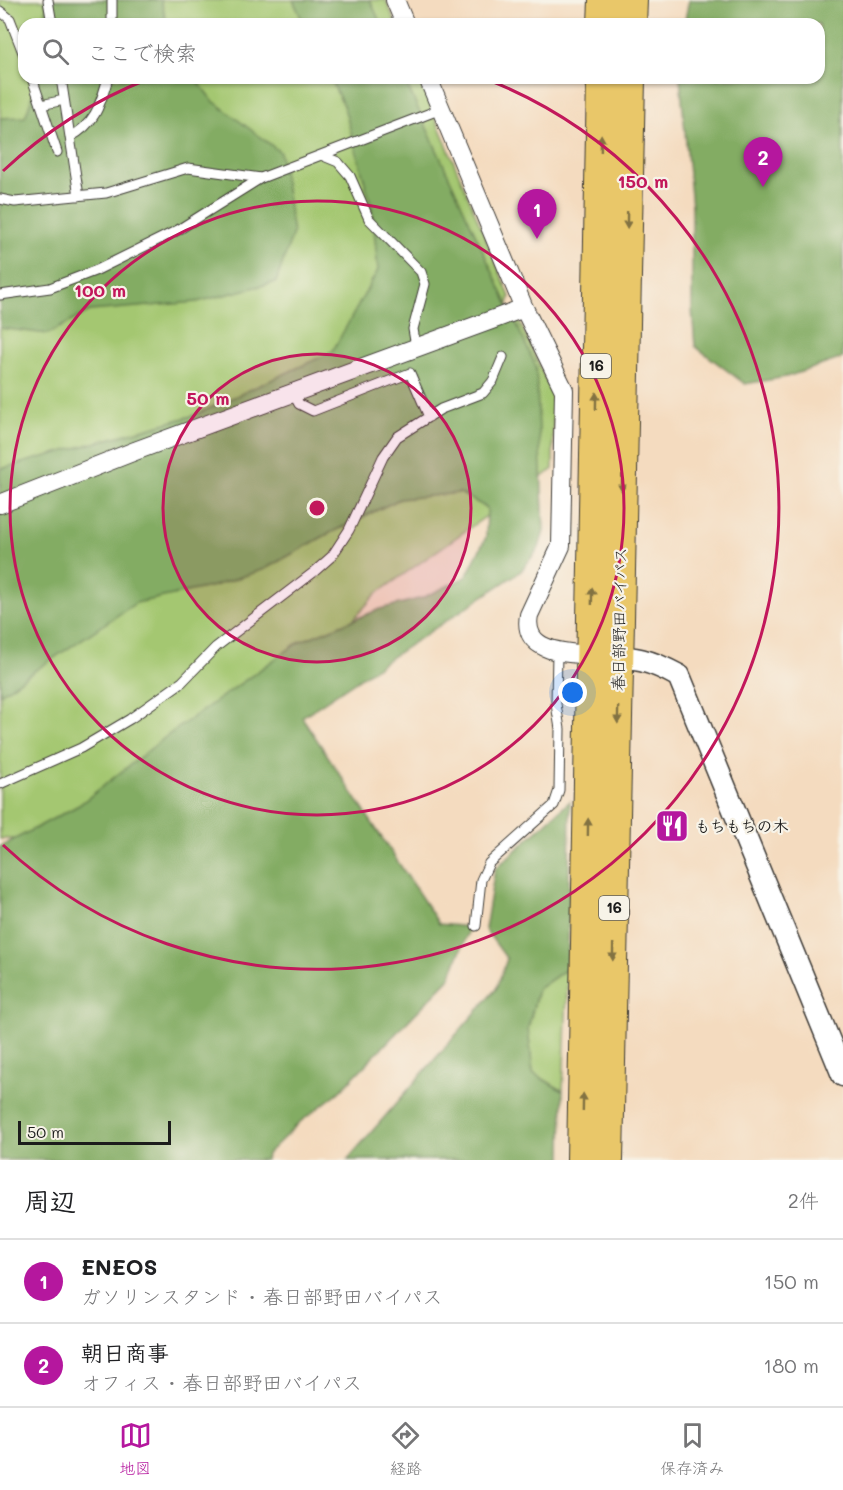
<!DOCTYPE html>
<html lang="ja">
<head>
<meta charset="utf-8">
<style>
	body { margin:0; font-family:Mali,"Klee One",sans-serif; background:#f2f2f2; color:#202124 }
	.scale { position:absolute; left:18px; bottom:15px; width:153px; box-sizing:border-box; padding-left:6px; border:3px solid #1c1c1c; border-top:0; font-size:16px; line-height:21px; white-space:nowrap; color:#1c1c1c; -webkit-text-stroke:4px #f7f3e8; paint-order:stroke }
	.you { position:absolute; left:573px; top:693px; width:21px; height:21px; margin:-15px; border:4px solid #fff; border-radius:50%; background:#1a73e8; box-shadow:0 0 0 9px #1a73e833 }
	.badge { display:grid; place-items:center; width:39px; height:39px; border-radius:50%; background:#b5179e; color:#fff; font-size:20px; font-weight:700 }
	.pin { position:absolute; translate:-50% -50px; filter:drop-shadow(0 2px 3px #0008) }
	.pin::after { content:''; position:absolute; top:32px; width:21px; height:18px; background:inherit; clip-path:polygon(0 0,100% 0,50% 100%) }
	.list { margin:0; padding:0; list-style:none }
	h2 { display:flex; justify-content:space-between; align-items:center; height:78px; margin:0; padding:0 24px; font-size:26px }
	h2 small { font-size:20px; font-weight:400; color:#757577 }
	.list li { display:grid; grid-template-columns:39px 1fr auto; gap:18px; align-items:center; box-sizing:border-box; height:84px; padding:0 24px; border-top:2px solid #e0e0e0 }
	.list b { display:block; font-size:22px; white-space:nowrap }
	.list p { margin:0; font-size:20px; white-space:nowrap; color:#757577 }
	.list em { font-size:20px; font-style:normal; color:#757577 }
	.icon { flex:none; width:33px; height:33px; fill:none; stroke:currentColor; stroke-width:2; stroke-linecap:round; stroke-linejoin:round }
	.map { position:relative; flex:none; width:843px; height:1160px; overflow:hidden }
	.search { position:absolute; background:#fff; box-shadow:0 2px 4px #0004; left:18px; right:18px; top:18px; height:66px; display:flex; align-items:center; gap:15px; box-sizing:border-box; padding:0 21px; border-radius:18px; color:#757577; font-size:22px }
	.sheet { height:246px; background:#fff }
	nav { display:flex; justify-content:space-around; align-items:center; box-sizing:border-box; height:84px; border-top:2px solid #e0e0e0; background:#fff; font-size:16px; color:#757577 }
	nav a { display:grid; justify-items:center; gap:3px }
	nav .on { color:#b5179e }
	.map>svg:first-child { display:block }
	.green { fill:#a4c771; stroke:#607246; stroke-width:1.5 }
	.forest { fill:#83ac63; stroke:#506440; stroke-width:1.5 }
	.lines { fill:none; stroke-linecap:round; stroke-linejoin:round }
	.service-casing { stroke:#3c3934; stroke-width:11 }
	.minor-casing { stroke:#3c3934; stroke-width:20 }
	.tertiary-casing { stroke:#3c3934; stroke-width:25 }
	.trunk-casing { stroke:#3c3934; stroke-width:32 }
	.service { stroke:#fff; stroke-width:9 }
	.minor { stroke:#fff; stroke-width:18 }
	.tertiary { stroke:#fff; stroke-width:22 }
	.trunk { stroke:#e9c769; stroke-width:30 }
	.oneway { fill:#827242 }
	.ring { fill:none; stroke:#c2185b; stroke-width:3 }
	.labels { text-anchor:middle; stroke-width:4.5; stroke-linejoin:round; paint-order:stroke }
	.shield { fill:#f7f3e8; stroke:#5e5c59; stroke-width:1.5 }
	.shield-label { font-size:15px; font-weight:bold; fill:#1c1c1c }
	.street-label { font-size:16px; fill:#1c1c1c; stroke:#f7f3e8 }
	.poi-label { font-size:16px; font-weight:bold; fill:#1c1c1c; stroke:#f7f3e8; text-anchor:start }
	.centre { fill:#c2185b; stroke:#f7f3e8; stroke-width:3 }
	.ring-label { font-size:18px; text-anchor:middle; font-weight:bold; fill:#c2185b; stroke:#f7f3e8; stroke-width:4.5; stroke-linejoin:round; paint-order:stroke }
</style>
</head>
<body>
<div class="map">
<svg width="843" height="1160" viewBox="0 0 843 1160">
	<rect width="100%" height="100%" fill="#f7f3e8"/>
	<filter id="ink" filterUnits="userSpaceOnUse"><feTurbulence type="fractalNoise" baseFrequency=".0167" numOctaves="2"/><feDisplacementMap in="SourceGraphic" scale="12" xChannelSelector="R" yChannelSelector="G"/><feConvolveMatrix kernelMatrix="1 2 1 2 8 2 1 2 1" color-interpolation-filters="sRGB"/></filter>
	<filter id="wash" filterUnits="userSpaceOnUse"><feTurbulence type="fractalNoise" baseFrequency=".008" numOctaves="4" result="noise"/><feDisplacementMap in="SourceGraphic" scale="24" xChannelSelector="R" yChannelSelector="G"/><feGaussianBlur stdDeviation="1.35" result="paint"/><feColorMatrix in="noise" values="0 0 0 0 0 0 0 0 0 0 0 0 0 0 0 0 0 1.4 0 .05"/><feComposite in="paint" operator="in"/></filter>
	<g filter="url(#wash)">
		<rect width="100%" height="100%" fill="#f4dbbf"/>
		<!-- green -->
		<path class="green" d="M0 0H386L396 24H24V78H419L510 297 508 304 0 500Z
			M516 320 519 321 553 396V469L376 594 329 647 33 839H0V513Z
			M568 968 563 1091 533 1073 528 1028 538 989Z"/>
		<!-- forest -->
		<path class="forest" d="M45 0H161L167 24H47Z
			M293 0H370L381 24H304Z
			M689 0H843V358L786 377 745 384 695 346 692 309V207L680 78H819V24H684Z
			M39 78H195L212 100 280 152 293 233 276 282 197 302 90 311 48 334 0 328V118L25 117Z
			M330 78H404L536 367 544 531 539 548 521 571 302 717 439 924 470 927 449 979 339 1092 300 1122 267 1154 266 1160H0V847L79 805 168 735 299 642 380 609 422 598 466 577 486 537 487 508 460 493 400 499 326 535 265 569 214 586 136 603 0 694V469L195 415 332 352 378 270 372 208 344 107Z
			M570 801 568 968 538 989 528 1028 533 1073 563 1091 562 1160H347L496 989 507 959 485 929 495 869Z"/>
	</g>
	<g filter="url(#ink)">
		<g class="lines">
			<defs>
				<path id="service" d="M48 0 52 24
					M112 0V24
					M0 11 10 19 24 55
					M32 78 57 152
					M61 78 79 196
					M41 105 64 100
					M70 137C96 123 100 105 108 78
					M321 155 338 162 350 176 369 219 421 272 425 284 413 329 416 347
					M0 199 15 202 106 193 188 168 261 178 441 109
					M0 295 50 288 97 270 178 230 261 178
					M293 393 299 404 313 411 410 373 429 417
					M0 784 81 748 130 719 182 682 216 647 314 572 332 556 349 530 383 457 397 437 441 409 483 393 493 381 503 357
					M476 926 481 880 489 863 554 805 559 790 560 729 556 704 557 652"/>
				<path id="minor" d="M395 0 405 24
					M428 78 524 308 564 390 561 546 529 615C522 652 565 653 591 655
					M0 504 135 451 524 308"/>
				<path id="tertiary" d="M602 656C637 658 648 659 679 676L843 1075"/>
				<path id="trunk" d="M603 24 604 0
					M631 24 632 0
					M582 1160 602 78
					M608 1160 630 78"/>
			</defs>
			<!-- service casing -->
			<use href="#service" class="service-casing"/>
			<!-- minor casing -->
			<use href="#minor" class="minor-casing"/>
			<!-- tertiary casing -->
			<use href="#tertiary" class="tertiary-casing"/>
			<!-- trunk casing -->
			<use href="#trunk" class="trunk-casing"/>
			<!-- service -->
			<use href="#service" class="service"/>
			<!-- minor -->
			<use href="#minor" class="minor"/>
			<!-- tertiary -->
			<use href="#tertiary" class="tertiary"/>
			<!-- trunk -->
			<use href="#trunk" class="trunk"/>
		</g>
		<!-- one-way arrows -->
		<defs><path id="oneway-solid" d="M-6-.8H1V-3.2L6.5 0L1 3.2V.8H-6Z" transform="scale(1.5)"/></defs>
		<g class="oneway">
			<use href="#oneway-solid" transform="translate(601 143) rotate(-89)"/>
			<use href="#oneway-solid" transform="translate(627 220) rotate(91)"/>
			<use href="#oneway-solid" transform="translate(596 401) rotate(-89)"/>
			<use href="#oneway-solid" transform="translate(622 483) rotate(91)"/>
			<use href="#oneway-solid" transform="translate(592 596) rotate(-89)"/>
			<use href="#oneway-solid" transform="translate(618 715) rotate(91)"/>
			<use href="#oneway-solid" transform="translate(588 827) rotate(-89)"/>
			<use href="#oneway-solid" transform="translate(613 952) rotate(91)"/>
			<use href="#oneway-solid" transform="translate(583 1102) rotate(-89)"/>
		</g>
	</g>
	<!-- distance rings -->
	<circle cx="317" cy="508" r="154" fill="#c2185b" fill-opacity=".12"/>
	<g class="ring">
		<circle cx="317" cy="508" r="154"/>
		<circle cx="317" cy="508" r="307"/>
		<path d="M3 171A461 461 0 0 1 148 79M486 79A461 461 0 1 1 3 845"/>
	</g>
	<!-- icons -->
	<defs>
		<symbol id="restaurant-square" viewBox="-11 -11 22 22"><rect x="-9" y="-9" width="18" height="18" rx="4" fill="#b5179e" stroke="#f7f3e8"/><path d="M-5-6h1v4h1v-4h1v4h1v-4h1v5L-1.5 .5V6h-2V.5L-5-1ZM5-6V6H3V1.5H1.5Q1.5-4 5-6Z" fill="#fff"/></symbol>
	</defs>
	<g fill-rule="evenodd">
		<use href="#restaurant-square" x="653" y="807" width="38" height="38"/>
	</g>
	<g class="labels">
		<!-- shield labels -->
		<g class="shield">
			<rect x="581" y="354" width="30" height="24" rx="4.5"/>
			<rect x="599" y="896" width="30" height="24" rx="4.5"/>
		</g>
		<g class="shield-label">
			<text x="596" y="371">16</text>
			<text x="614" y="913">16</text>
		</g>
		<!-- street labels -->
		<g class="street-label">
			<text transform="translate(619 619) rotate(-89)" y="6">春日部野田バイパス</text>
		</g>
		<!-- poi labels -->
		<g class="poi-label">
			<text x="695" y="832">もちもちの木</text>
		</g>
	</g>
	<circle cx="317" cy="508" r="9" class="centre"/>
	<g class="ring-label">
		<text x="643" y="188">150 m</text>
		<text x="100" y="297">100 m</text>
		<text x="208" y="405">50 m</text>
	</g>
</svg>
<div class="scale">50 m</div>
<div class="you"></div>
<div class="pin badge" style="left:537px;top:239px">1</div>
<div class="pin badge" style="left:763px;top:187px">2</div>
<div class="search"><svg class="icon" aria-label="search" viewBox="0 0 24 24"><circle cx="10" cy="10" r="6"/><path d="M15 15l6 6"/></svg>ここで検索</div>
</div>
<section class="sheet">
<h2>周辺<small>2件</small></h2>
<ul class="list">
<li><span class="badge">1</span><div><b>ENEOS</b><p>ガソリンスタンド · 春日部野田バイパス</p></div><em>150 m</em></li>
<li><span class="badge">2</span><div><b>朝日商事</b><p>オフィス · 春日部野田バイパス</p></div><em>180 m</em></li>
</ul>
</section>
<nav>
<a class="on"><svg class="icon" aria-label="map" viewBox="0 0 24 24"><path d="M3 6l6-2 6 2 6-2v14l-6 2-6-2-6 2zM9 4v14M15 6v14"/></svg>地図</a>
<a><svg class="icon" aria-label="directions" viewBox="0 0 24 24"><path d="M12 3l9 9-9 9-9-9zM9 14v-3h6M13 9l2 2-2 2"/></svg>経路</a>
<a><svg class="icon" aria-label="saved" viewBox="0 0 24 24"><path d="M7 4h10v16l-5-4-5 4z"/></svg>保存済み</a>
</nav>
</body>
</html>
